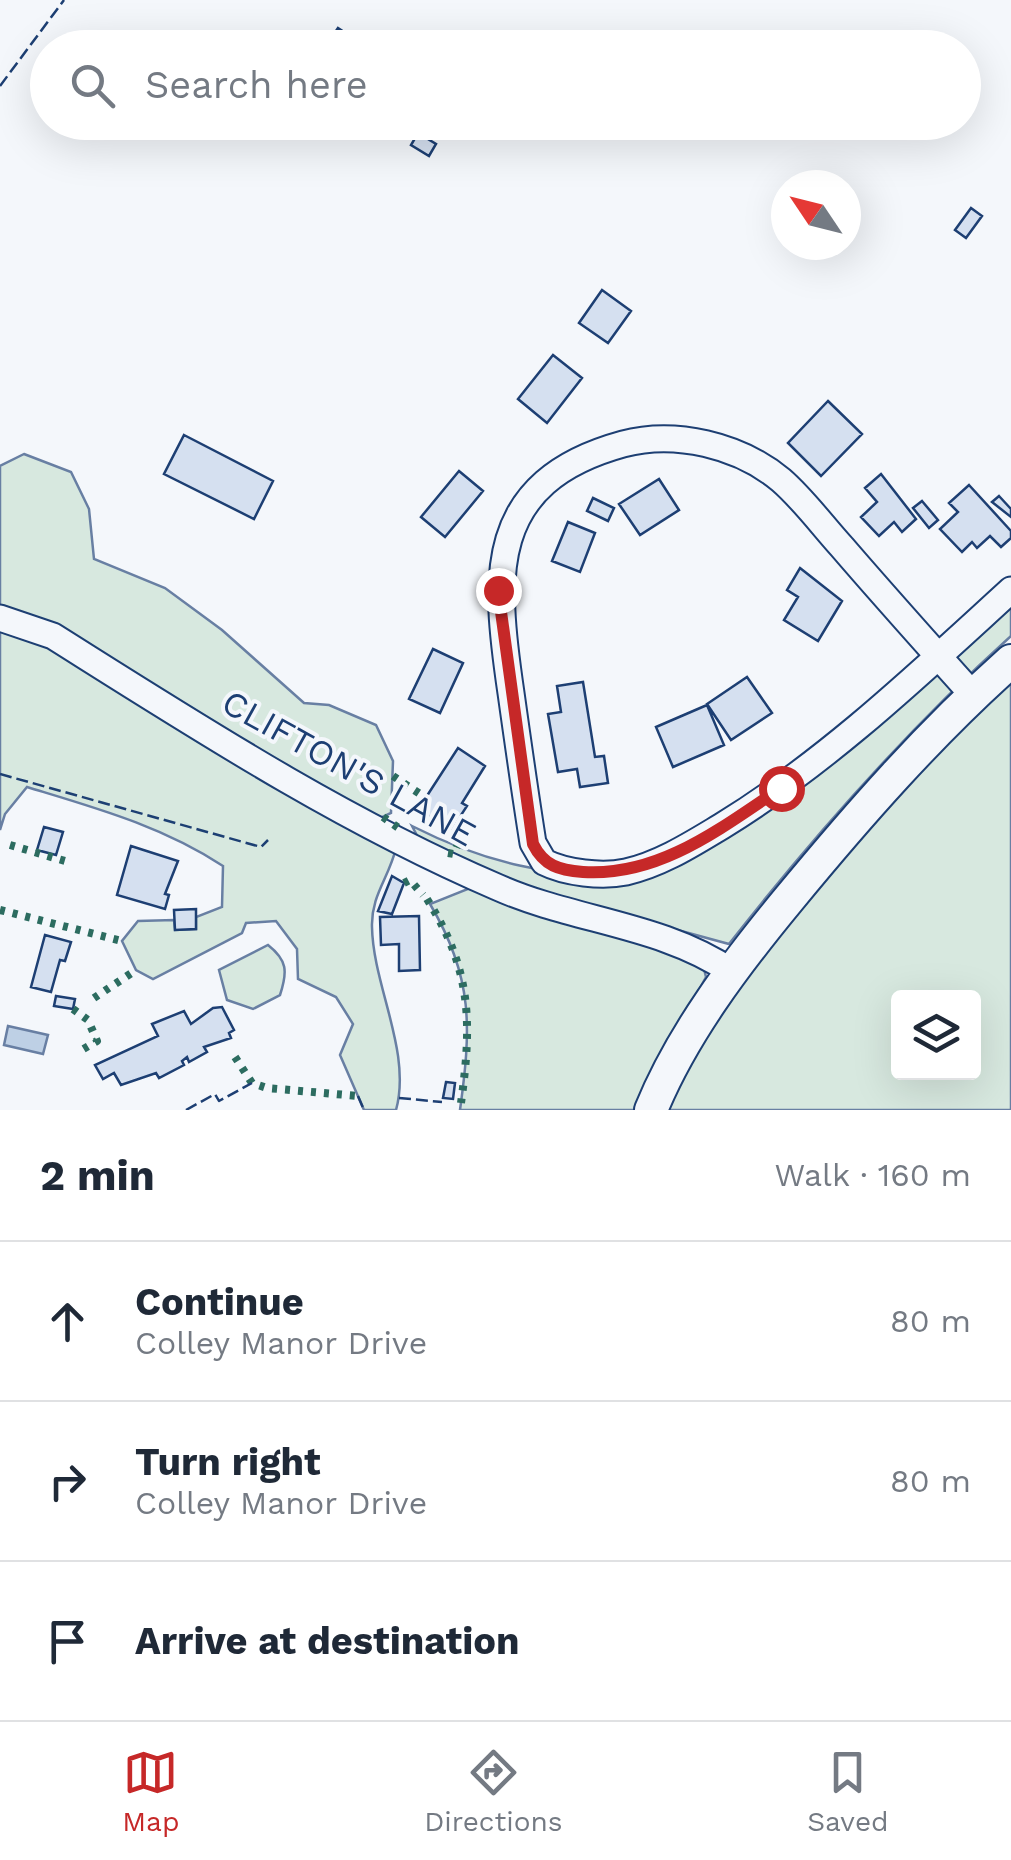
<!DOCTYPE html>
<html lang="en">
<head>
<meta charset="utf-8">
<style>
	body { margin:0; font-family:"Work Sans",sans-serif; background:#f6f6f7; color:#1f2937 }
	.controls { position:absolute; right:30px; bottom:30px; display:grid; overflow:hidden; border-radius:10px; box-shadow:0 10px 40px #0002 }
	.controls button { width:90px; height:90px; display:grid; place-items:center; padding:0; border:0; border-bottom:2px solid #e0e1e3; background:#fff; color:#1f2937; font:50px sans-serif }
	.compass { position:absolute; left:771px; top:170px; width:90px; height:90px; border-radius:50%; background:#fff; box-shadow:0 10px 40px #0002; rotate:305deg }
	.stop { position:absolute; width:30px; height:30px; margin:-22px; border:8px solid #c62828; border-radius:50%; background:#fff }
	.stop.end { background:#c62828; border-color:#fff; box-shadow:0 2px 10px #0008 }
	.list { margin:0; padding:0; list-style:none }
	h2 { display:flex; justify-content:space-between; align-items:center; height:130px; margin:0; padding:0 40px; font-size:42px }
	h2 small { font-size:32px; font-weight:400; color:#747a83 }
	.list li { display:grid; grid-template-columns:65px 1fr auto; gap:30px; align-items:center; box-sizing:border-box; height:160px; padding:0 40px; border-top:2px solid #e0e1e3 }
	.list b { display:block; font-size:38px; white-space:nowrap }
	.list p { margin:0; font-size:32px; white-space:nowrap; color:#747a83 }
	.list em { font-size:32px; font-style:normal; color:#747a83 }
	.icon { flex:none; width:55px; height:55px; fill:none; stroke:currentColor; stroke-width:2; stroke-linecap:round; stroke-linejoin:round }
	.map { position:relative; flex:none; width:1011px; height:1110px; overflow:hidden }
	.search { position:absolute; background:#fff; box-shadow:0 10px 40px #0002; left:30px; right:30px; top:30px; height:110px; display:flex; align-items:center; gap:25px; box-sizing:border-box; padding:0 35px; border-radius:55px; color:#747a83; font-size:38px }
	.sheet { height:610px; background:#fff }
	nav { display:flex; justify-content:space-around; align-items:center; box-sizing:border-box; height:140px; border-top:2px solid #e0e1e3; background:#fff; font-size:28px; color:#747a83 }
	nav a { display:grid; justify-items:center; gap:5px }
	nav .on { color:#c62828 }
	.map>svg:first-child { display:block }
	.green { fill:#d7e8df; stroke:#687fa3; stroke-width:2.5; fill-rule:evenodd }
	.water { fill:#bed0e5; stroke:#687fa3; stroke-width:2.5 }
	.building { fill:#d5e0f0; stroke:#1d3f73; stroke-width:2.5 }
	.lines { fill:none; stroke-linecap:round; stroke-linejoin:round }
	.minor-casing { stroke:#1d3f73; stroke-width:29 }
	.major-casing { stroke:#1d3f73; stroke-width:36 }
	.minor { stroke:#f4f7fb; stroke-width:25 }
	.major { stroke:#f4f7fb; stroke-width:32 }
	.hedge { stroke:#2c6c60; stroke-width:8; stroke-dasharray:5 8; stroke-linecap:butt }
	.fence { stroke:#1d3f73; stroke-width:2.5; stroke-dasharray:12 5; stroke-linecap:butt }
	.route { stroke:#c62828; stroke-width:12 }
	.labels { text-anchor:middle; stroke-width:8; stroke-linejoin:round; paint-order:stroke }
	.street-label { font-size:35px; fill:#1d3f73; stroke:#f4f7fb }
</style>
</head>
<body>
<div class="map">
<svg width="1011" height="1110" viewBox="0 0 1011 1110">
	<rect width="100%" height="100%" fill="#f4f7fb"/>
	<!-- green -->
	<path class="green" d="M24 454 71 472 89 509 94 559 165 588 222 630 304 703 329 705 376 725 393 761 391 813 372 822 0 611V466Z
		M1011 606V636C906 731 816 833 729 944L549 895 421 843 412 826C489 865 548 875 633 878Z
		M0 623 52 644 396 848C389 878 371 895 372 927 373 986 412 1052 396 1110H364L340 1055 353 1024 336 997 298 979 297 949 276 921 246 923 242 933 153 979 136 970 122 941 138 921 174 920 175 930 196 929V917L222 907 223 866C162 826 96 808 27 787L5 814 0 830Z
		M1011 661V1110H651L688 1039ZM898 998H974V1072H898Z
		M475 886 703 965 706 977 634 1110H460C471 1029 474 978 430 904Z
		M268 945C287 960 288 971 280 995L253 1009 227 1000 219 970Z"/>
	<!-- water -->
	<path class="water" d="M8 1026 48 1035 43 1054 4 1045Z"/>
	<!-- building -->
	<path class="building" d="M338 28 358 41 353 48 325 47Z
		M418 133 436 144 429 156 411 145Z
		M971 208 982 216 966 238 955 230Z
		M602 290 631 311 608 343 579 323Z
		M553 355 582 378 547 423 518 399Z
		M828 401 862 434 821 476 788 443Z
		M184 435 273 481 254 519 164 474Z
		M459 471 483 491 445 537 421 517Z
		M881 474 916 519 902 532 894 522 879 536 861 517 877 502 865 488Z
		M659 479 679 510 640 535 619 504Z
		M969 485 1011 531V538L1001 547 990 536 977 548 972 542 962 552 940 529 958 512 949 503Z
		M999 496 1011 509V517L992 502Z
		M593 498 614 508 608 521 587 511Z
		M922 501 938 520 929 528 913 508Z
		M568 522 595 533 580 572 552 561Z
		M800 568 842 601 818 641 784 620 798 597 787 590Z
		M433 649 463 663 440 713 409 699Z
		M747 677 772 713 731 740 707 704Z
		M583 682 595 757 604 756 608 783 580 787 577 769 558 772 548 714 561 712 557 686Z
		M707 705 724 745 673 767 656 727Z
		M458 748 485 766 462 803 467 806 452 829 442 822 431 823 423 802Z
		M44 827 63 832 56 855 37 850Z
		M131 846 178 861 165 894 169 895 165 909 117 895Z
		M392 876 404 883 392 914 378 911Z
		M196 909V929L175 930 174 910Z
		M419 916 420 970 399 971V944L381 945 380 917Z
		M45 935 71 942 65 961 60 960 51 992 31 987Z
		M56 996 75 999 73 1009 54 1006Z
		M222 1007 234 1030 229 1033 231 1038 204 1047 207 1052 189 1062 187 1057 182 1061 184 1065 159 1078 156 1073 121 1085 114 1073 103 1079 95 1065 158 1036 152 1024 184 1011 191 1024 213 1008Z
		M446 1082 455 1083 453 1099 443 1098Z"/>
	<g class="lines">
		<defs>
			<path id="minor" d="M0 618 53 636C196 726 341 820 497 887 573 921 662 924 732 972
				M973 695C929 646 885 597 842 547 822 525 803 499 781 480 739 445 675 430 623 444 485 482 494 577 511 693 518 743 525 793 533 843L544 862C566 873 602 877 626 872 661 864 692 844 722 826 828 761 919 674 1011 590"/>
			<path id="major" d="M651 1110C682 1034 736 963 788 900 858 815 929 734 1011 661"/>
		</defs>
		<!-- minor casing -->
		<use href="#minor" class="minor-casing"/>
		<!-- major casing -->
		<use href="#major" class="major-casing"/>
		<!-- minor -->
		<use href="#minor" class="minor"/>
		<!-- major -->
		<use href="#major" class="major"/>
		<!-- hedge -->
		<path class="hedge" d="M393 776 420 794
			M383 817 400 829
			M10 845 65 861
			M448 853 454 854 469 814
			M404 883 410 880 423 895
			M427 899C472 970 472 1023 461 1103
			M0 910 122 941
			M94 998 136 970
			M73 1009 88 1020 97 1041 80 1051
			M235 1057 252 1083 267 1088 358 1096"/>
		<!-- fence -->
		<path class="fence" d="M0 86 64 0
			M0 774 261 847 268 840
			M358 1096 364 1110
			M399 1098 442 1102
			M186 1110 215 1094 219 1101 252 1083"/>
	</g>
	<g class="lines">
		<!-- route -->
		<path class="route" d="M498 590 533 844C544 866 559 870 583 872 659 877 721 828 781 788"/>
	</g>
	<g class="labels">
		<!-- street labels -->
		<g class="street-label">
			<text transform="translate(349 768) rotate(29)" y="12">CLIFTON'S LANE</text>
		</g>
	</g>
</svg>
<div class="controls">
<button><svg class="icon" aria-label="layers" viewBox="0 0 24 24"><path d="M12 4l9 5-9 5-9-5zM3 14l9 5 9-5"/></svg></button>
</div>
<svg class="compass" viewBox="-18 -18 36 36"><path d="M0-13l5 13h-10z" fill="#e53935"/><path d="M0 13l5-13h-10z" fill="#747a83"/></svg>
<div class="stop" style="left:781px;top:788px"></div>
<div class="stop end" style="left:498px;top:590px"></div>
<div class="search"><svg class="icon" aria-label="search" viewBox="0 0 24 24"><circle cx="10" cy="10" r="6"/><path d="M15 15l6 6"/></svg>Search here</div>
</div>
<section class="sheet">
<h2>2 min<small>Walk · 160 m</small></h2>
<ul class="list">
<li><svg class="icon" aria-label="ahead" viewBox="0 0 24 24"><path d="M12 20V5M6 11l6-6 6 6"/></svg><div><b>Continue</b><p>Colley Manor Drive</p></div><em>80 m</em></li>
<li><svg class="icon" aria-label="right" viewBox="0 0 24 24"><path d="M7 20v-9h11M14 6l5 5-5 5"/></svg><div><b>Turn right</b><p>Colley Manor Drive</p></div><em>80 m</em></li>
<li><svg class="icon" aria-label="arrive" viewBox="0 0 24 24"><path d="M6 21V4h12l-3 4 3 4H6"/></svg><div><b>Arrive at destination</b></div></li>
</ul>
</section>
<nav>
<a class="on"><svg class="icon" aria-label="map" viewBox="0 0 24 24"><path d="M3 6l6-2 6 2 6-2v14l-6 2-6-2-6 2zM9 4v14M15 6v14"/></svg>Map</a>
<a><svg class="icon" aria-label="directions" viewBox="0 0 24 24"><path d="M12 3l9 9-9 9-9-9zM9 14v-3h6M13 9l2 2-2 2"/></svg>Directions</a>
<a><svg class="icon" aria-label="saved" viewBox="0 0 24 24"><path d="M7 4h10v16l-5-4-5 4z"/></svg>Saved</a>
</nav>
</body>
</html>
